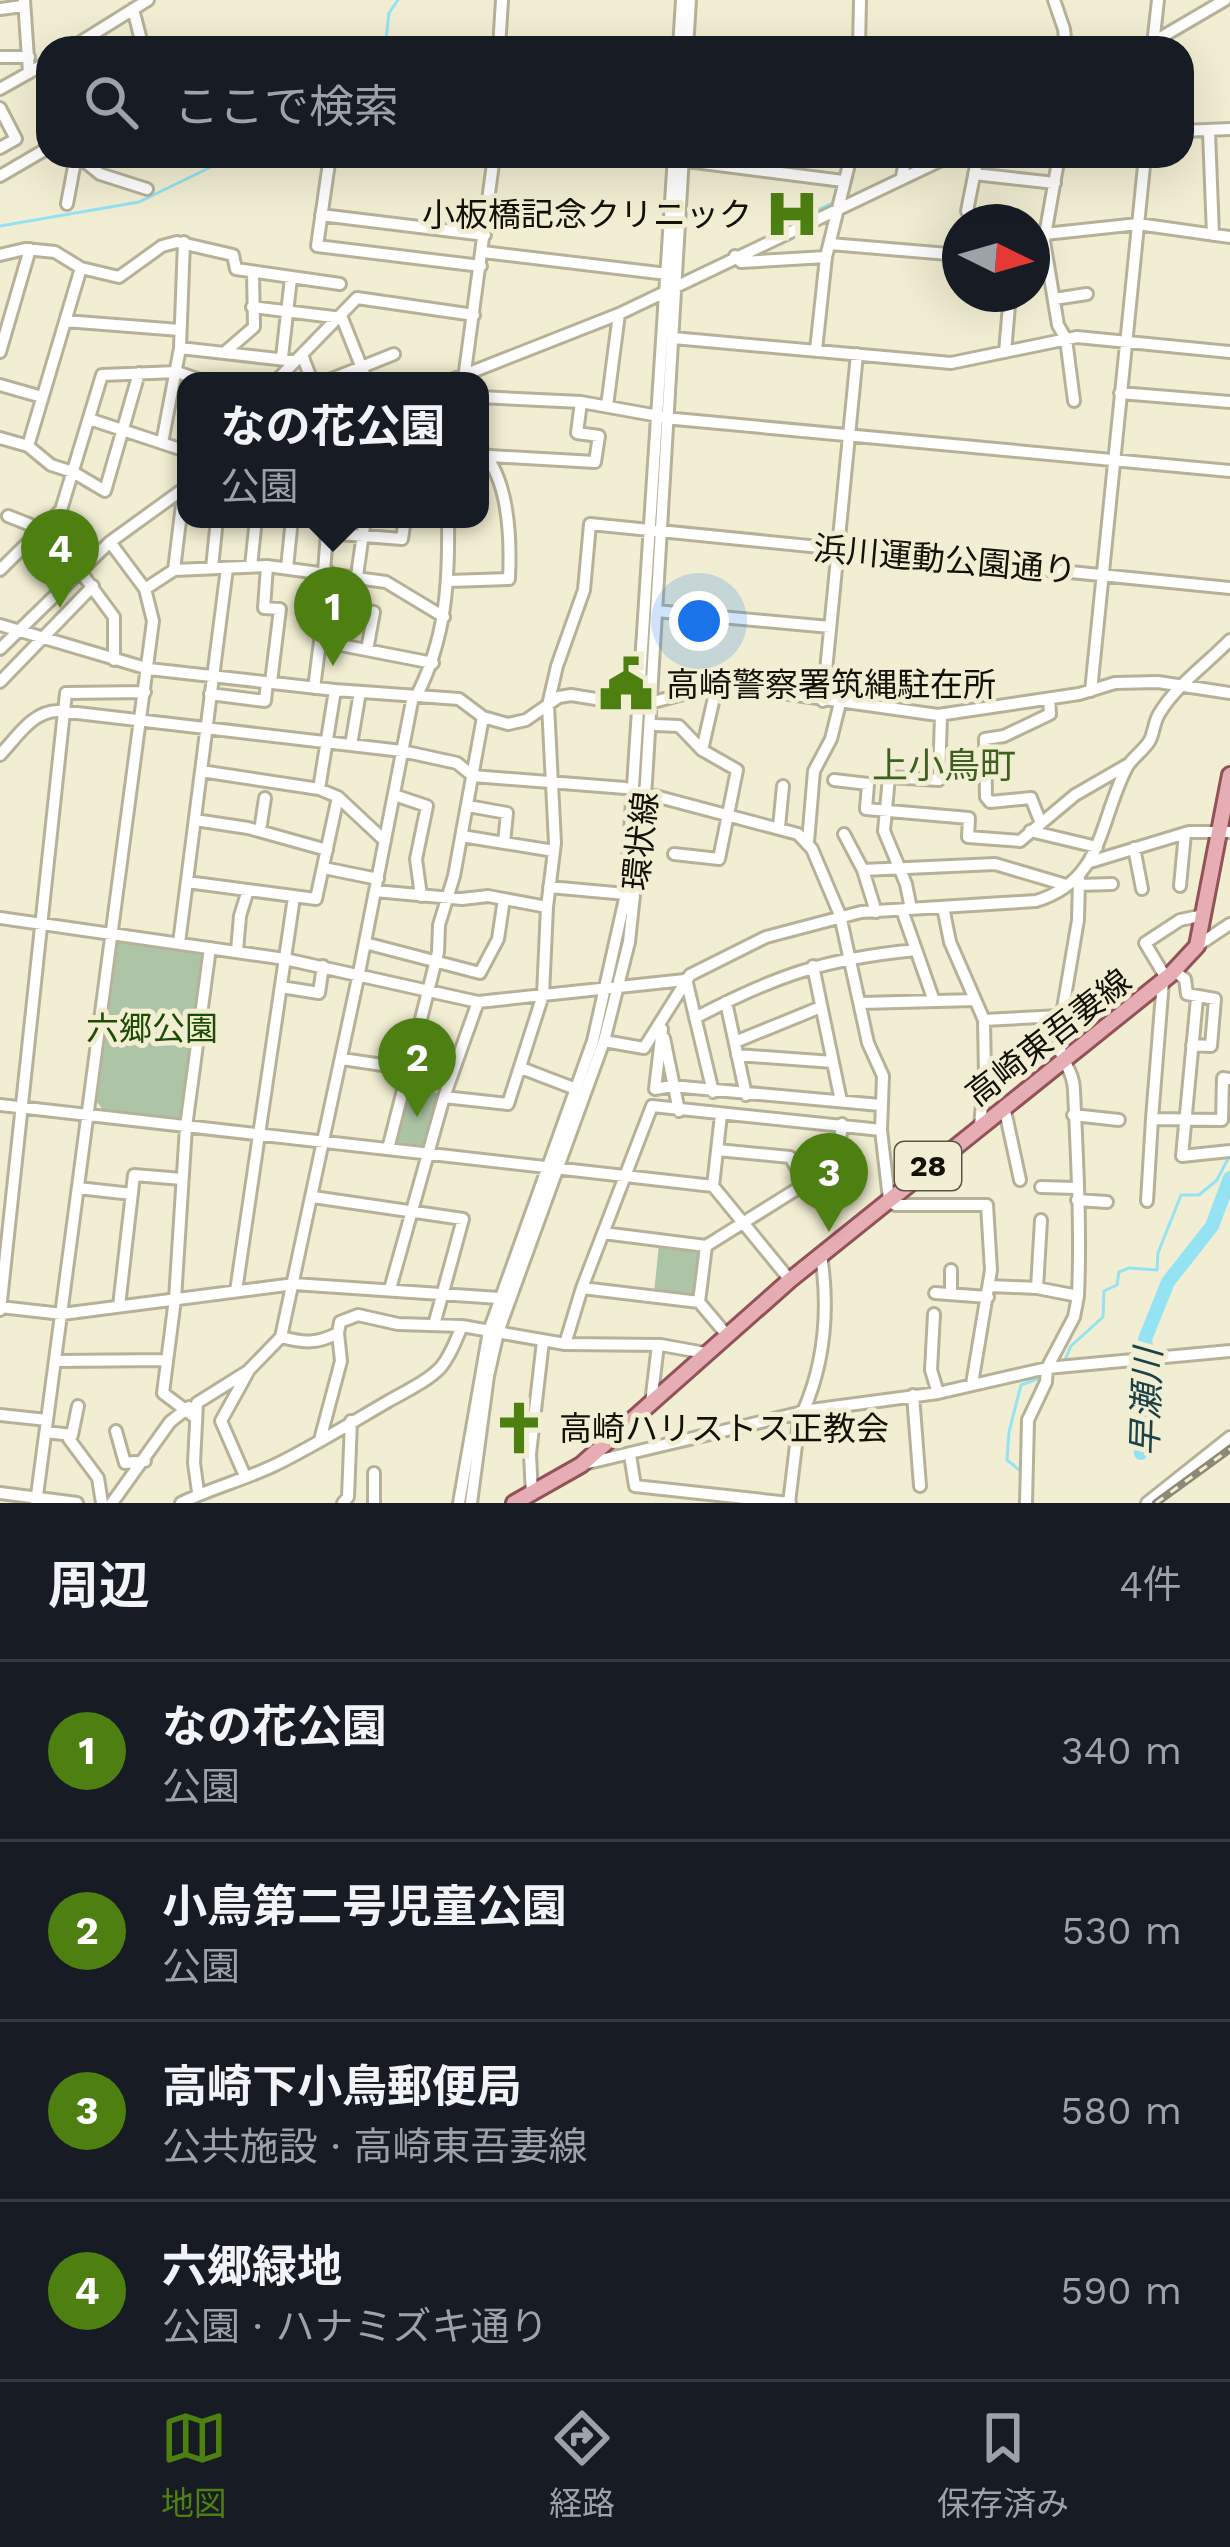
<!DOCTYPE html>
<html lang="ja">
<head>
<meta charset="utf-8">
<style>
	body { margin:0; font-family:"Work Sans","Noto Sans JP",sans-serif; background:#242831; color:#f1f3f6 }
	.compass { position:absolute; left:942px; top:204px; width:108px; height:108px; border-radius:50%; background:#171b24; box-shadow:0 12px 48px #0002; rotate:95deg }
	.you { position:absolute; left:699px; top:621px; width:42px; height:42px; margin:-30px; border:9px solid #fff; border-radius:50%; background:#1a73e8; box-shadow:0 0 0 18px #1a73e833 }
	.badge { display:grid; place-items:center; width:78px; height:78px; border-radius:50%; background:#4d7f11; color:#fff; font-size:39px; font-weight:700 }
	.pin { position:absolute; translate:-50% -99px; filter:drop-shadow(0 3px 6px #0008) }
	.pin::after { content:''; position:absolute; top:63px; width:42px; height:36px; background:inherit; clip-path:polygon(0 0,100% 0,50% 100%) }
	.popup { position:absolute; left:177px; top:372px; width:312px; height:156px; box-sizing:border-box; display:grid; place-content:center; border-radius:24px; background:#171b24; filter:drop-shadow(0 3px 9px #0005); font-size:39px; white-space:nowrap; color:#9ea1a6 }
	.popup b { font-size:45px; color:#f1f3f6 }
	.popup::after { content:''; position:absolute; left:50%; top:100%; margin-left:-24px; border:24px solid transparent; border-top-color:#171b24 }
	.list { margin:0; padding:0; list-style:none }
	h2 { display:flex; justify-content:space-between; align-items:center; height:156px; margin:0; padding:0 48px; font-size:51px }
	h2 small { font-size:39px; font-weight:400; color:#9ea1a6 }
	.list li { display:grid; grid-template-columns:78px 1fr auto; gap:36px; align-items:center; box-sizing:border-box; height:180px; padding:0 48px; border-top:3px solid #363941 }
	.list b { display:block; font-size:45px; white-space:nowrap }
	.list p { margin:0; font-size:39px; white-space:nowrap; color:#9ea1a6 }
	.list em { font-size:39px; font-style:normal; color:#9ea1a6 }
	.icon { flex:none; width:66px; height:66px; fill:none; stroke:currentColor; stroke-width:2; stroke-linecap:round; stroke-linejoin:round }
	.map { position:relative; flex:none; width:1230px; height:1503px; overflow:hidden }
	.search { position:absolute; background:#171b24; box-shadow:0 12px 48px #0002; left:36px; right:36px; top:36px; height:132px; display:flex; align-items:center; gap:30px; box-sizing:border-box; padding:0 42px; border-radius:36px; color:#9ea1a6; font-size:45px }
	.sheet { height:876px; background:#171b24 }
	nav { display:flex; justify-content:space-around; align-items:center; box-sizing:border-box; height:168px; border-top:3px solid #363941; background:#171b24; font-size:33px; color:#9ea1a6 }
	nav a { display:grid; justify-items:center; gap:6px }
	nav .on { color:#4d7f11 }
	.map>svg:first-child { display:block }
	.green { fill:#adc5a6 }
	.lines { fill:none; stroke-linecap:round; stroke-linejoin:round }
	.stream { stroke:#93e3f2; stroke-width:3 }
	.river { stroke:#93e3f2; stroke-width:14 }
	.minor-casing { stroke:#b6b298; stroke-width:16 }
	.major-casing { stroke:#925358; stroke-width:20 }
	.minor { stroke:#fff; stroke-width:10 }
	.major { stroke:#e7adb5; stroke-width:14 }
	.rail-casing { stroke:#8c8976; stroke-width:8 }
	.rail { stroke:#f2eed3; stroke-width:3; stroke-dasharray:9; stroke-linecap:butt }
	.labels { text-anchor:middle; stroke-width:10; stroke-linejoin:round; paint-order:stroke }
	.shield { fill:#f2eed3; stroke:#565345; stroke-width:3 }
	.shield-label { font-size:30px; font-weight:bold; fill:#131108 }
	.poi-label { font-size:33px; fill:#131108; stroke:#f2eed3; text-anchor:start }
	.street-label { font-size:33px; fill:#131108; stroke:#f2eed3 }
	.park-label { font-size:33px; fill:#1d4d05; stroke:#f2eed3 }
	.neighbourhood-label { font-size:36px; fill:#3f6020; stroke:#f2eed3 }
	.water-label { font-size:36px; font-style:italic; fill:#1c4249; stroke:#f2eed3 }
</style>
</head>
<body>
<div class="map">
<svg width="1230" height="1503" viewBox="0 0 1230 1503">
	<rect width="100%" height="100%" fill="#f2eed3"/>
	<!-- green -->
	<path class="green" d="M122 940 207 955 182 1119 103 1110 97 1102 118 943Z
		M408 1085 441 1094 428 1144 423 1147 394 1144Z
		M659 1244 702 1252 694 1298 654 1293Z"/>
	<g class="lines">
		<!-- stream -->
		<path class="stream" d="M385 48 389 13 398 0
			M0 226 139 202 213 166 243 156
			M771 233 834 202
			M1065 1360 1071 1346 1103 1317 1104 1291 1117 1285 1119 1272 1129 1268 1157 1270 1158 1253 1181 1195H1199L1217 1180 1229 1157
			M1022 1472 1007 1460 1009 1432 1021 1385 1040 1378"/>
		<!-- river -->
		<path class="river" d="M1141 1453 1152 1397 1145 1339 1168 1282 1212 1226 1230 1178"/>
		<defs>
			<path id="minor" d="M24 0 29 73
				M1054 0 1064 29 1066 48
				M0 9 23 6
				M133 9 143 48
				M1153 45 1158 0
				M71 48 148 0
				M499 48 502 0
				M679 48 682 0
				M687 48 690 0
				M859 48 860 0
				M1143 48 1225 0
				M0 57H29
				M0 89 48 62
				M0 108 16 139 0 148
				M1182 131 1230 129
				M1209 132 1213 235
				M78 156 100 174 147 189
				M330 156 317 246 481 266
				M648 156 843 181
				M1059 156 1044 241 1058 325 1066 339 1074 401
				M974 174 1055 183
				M0 176 48 148
				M902 177 906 156
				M67 204 76 156
				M967 211 978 156
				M321 215 485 235
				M1045 234 1138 224 1230 237
				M830 244 960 255
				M483 252 667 274
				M0 255 25 249 55 252 81 268 119 277 162 246 177 242 233 255 236 269 340 284
				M735 256 741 262 826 257
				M1054 299 1087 294
				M252 307 342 318 367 381
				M65 321 180 330
				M673 338 951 363 1077 337 1230 352
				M180 348 295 361
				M816 350 826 257 851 156
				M0 352 30 249
				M225 352 254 327 253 272
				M1005 352 1010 294
				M302 355 312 381
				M282 357 291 278
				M464 379 494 156
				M276 381 357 298 474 315
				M327 381 394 354
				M449 381 619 314 950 156
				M0 385 42 397
				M1120 393 1230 402
				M480 397 581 402 675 419 1230 471
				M607 406 619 314
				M89 419 186 451
				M0 438 28 446 51 465 73 472 105 491 139 373
				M162 443 180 348 184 242
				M28 446 81 268
				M490 456 595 462 599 436 577 433 581 402
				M8 516 41 529
				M46 525 114 617V660
				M327 533 402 539 405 519
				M251 566 256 519
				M267 566 264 608 280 609 271 682
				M212 568 217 519
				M287 568 292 519
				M0 570 61 510 102 375 177 372 203 381
				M174 570 184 488
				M324 572 328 519
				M357 576 365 519
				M449 581 509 579C511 536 509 478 480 449
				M145 589 174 570 267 566 386 582 444 617
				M325 606 374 612 367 650
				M656 611 830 627
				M0 625 149 669 335 690 459 699 483 717 508 724 526 720 559 697 571 695 639 706 701 689 775 692 938 715 1079 694 1115 683 1158 682 1230 693
				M320 641 433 663
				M0 649 110 542 186 487
				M0 682 93 586
				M314 688 329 572
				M1091 691 1145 156
				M210 694 265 701 267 682
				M417 695C446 638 449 582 448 519
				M823 701 857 354
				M655 725 679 726 702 750 737 770 719 859 674 854
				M351 745 360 692
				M702 750 716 689
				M0 755C17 737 34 709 60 711L402 751 457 763 473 776 625 788 798 834 812 849 840 915 868 1043 883 1076 881 1130 889 1199 895 1205H987L991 1270 972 1384
				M201 771 319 789 338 797 385 841
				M834 780 868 784 866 809 969 818 968 837 1020 841 1075 795 1127 765
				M319 789 335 690
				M394 795 427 806 416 859 421 896
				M468 806 507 813 504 843
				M195 820 248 828 327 850
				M1040 821 1031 798 990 802 986 797 985 739 1004 736 1050 714 1049 699
				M779 827 783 786
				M260 831 265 798
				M1030 831 1097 847
				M844 834 863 870 876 912
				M462 836 554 851
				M808 842 814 771 831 739 840 703
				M1134 848 1142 889
				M1090 862 1189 832H1230
				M324 868 378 879
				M863 870 995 864 1066 885
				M187 882 316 899 338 797
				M1079 885 1112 884
				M1180 886 1185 833
				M549 887 626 894
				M375 891 462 899 488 896 547 907
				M943 907 950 942 984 1020 985 1075 980 1125
				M911 909 906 884 884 831 889 777 939 780 941 715
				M902 910 934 1001
				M0 918 285 959 478 1002 685 980
				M179 943 227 568
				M365 943 480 973 498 939 504 899
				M1197 946 1230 924
				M237 951 240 916 248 890
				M813 966 841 1101
				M1174 971 1185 979 1187 994 1215 999 1211 1046 1192 1045
				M1166 978 1145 943 1180 920 1204 915
				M686 979 713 1092
				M1163 981 1152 1119 1222 1120 1223 1078 1230 1079
				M281 987 319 993 323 966
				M1197 998 1182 1156 1230 1151
				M726 1002 746 1095
				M861 1003 975 1000
				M695 1018C777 975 824 959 916 950
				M984 1020 1060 1016
				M662 1029 655 1089 672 1086 880 1105
				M664 1038 679 1111
				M604 1041 644 1048 690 975 766 937 861 912 1036 901C1103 881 1099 822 1126 769 1131 758 1144 751 1150 740 1154 732 1154 722 1159 714 1176 685 1207 664 1230 640
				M735 1042 821 1007
				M737 1055 833 1062
				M342 1059 410 1069
				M521 1068 576 1089
				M444 1097 508 1104 543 995 547 907 555 843 548 705 557 666 584 590 590 524 1230 588
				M0 1105 713 1186 790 1280
				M1004 1106 1020 1180
				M1073 1115 1119 1120
				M388 1149 438 952 439 925 454 876 483 717
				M717 1150 790 1157 806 1184
				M713 1186 721 1115
				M1041 1187 1076 1188
				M78 1188 132 1194
				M313 1197 463 1219 434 1325
				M1077 1200 1107 1202
				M1147 1201 1152 1119
				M603 1233 706 1246 837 1164 842 1124
				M990 1286 1037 1288 1078 1296
				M582 1288 699 1302 726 1334
				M1037 1288 1041 1220
				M390 1289 444 1097 478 1002
				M236 1291 294 897
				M935 1293 988 1297
				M951 1294V1270
				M699 1302 706 1246
				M119 1306 134 1175 182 1179
				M0 1307 62 1314 294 1284 499 1298
				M0 1310 66 693 145 692
				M934 1314 931 1370 938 1393
				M281 1337C304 1343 317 1344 338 1333L340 1322 358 1315 398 1324 462 1326 565 1344 661 1345 705 1353
				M565 1344 582 1288 652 1106 881 1130
				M55 1361 167 1360
				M913 1395 920 1486
				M651 1403 658 1345
				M803 1412C825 1362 829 1308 821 1255
				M0 1415 47 1420
				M196 1418 163 1393 175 1299 186 1127 210 948
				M116 1431 125 1463 145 1461
				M46 1432 72 1435 78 1406
				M69 1434V1439L98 1478 102 1503
				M320 1440 341 1361 338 1333
				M630 1455 635 1486 790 1503
				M584 1464 811 1410 938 1393 1047 1368 1230 1351
				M374 1473V1503
				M245 1476 221 1421 248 1372
				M198 1492 194 1463 197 1403 248 1371 281 1337 359 973 413 696
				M0 1493 77 1503
				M532 1495 530 1454 543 1341
				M36 1503 153 621 145 589 110 542
				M112 1503 170 1422 189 1407
				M181 1503C211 1488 244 1480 275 1465 314 1446 349 1424 387 1402 404 1392 427 1382 441 1367 451 1355 456 1340 462 1326
				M343 1503 348 1497 351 1421
				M459 1503 489 1331 593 1041 626 894 674 156
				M471 1503 488 1376 498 1332 604 1041 629 942 646 782 683 156
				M789 1503 800 1412
				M1026 1503 1028 1420 1046 1382 1047 1368 1074 1317 1078 1296C1081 1228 1077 1158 1074 1090 1074 1070 1058 1058 1058 1038L1078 920 1079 879
				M1147 1503 1230 1437"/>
			<path id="major" d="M514 1503 581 1465 790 1280 1170 975 1197 946 1230 775"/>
		</defs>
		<!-- minor casing -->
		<use href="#minor" class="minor-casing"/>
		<!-- major casing -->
		<use href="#major" class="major-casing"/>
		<!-- minor -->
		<use href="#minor" class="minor"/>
		<!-- major -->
		<use href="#major" class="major"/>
		<defs>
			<path id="rail" d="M1156 1503 1230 1449"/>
		</defs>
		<!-- rail casing -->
		<use href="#rail" class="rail-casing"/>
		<!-- rail -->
		<use href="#rail" class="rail"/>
	</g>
	<!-- icons -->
	<defs>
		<symbol id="hospital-bare" viewBox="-9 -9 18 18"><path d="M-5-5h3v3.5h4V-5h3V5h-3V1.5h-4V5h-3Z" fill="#4d7f11" stroke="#f2eed3" stroke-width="2.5" paint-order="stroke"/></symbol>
		<symbol id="civic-bare" viewBox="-9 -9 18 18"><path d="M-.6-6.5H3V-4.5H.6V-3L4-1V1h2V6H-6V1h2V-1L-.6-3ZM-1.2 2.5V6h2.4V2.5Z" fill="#4d7f11" stroke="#f2eed3" stroke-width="2.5" paint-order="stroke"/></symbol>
		<symbol id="church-bare" viewBox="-9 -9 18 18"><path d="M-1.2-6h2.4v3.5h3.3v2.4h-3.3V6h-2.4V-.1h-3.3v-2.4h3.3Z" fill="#4d7f11" stroke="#f2eed3" stroke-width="2.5" paint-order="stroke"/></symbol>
	</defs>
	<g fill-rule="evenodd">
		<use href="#hospital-bare" x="754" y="176" width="76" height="76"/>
		<use href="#civic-bare" x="588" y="646" width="76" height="76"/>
		<use href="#church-bare" x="481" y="1390" width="76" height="76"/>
	</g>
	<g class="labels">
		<!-- shield labels -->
		<rect class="shield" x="895" y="1142" width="66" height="48" rx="9"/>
		<g class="shield-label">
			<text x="928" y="1176">28</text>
		</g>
		<!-- poi labels -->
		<g class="poi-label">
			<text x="752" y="226" text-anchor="end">小板橋記念クリニック</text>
			<text x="666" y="696">高崎警察署筑縄駐在所</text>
			<text x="559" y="1440">高崎ハリストス正教会</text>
		</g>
		<!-- street labels -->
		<g class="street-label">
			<text transform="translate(945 559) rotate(5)" y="12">浜川運動公園通り</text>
			<text transform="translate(640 841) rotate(-84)" y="12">環状線</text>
			<text transform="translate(1048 1037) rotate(-38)" y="12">高崎東吾妻線</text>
		</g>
		<!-- park labels -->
		<g class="park-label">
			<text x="152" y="1040">六郷公園</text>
		</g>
		<!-- neighbourhood labels -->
		<g class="neighbourhood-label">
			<text x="944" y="778">上小鳥町</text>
		</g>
		<!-- water labels -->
		<g class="water-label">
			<text transform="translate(1146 1402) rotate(-88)" y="13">早瀬川</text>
		</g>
	</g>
</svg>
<svg class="compass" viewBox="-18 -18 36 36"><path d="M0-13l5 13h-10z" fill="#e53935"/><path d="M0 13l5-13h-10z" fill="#9ea1a6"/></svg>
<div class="you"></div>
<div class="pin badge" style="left:333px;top:666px">1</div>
<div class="popup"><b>なの花公園</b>公園</div>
<div class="pin badge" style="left:417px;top:1117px">2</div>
<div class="pin badge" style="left:829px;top:1232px">3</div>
<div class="pin badge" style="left:60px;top:608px">4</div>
<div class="search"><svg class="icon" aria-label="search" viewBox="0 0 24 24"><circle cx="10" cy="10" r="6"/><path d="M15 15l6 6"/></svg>ここで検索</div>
</div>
<section class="sheet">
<h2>周辺<small>4件</small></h2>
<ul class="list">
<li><span class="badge">1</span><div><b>なの花公園</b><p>公園</p></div><em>340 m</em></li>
<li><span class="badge">2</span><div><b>小鳥第二号児童公園</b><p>公園</p></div><em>530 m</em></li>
<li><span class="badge">3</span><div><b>高崎下小鳥郵便局</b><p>公共施設 · 高崎東吾妻線</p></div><em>580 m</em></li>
<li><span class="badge">4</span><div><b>六郷緑地</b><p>公園 · ハナミズキ通り</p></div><em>590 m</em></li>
</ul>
</section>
<nav>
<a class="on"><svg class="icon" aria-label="map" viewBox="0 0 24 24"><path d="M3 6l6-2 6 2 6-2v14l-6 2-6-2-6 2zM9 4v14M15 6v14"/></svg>地図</a>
<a><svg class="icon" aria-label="directions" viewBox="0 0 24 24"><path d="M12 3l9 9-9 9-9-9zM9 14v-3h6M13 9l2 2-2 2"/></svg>経路</a>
<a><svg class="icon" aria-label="saved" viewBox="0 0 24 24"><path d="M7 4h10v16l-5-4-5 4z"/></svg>保存済み</a>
</nav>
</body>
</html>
